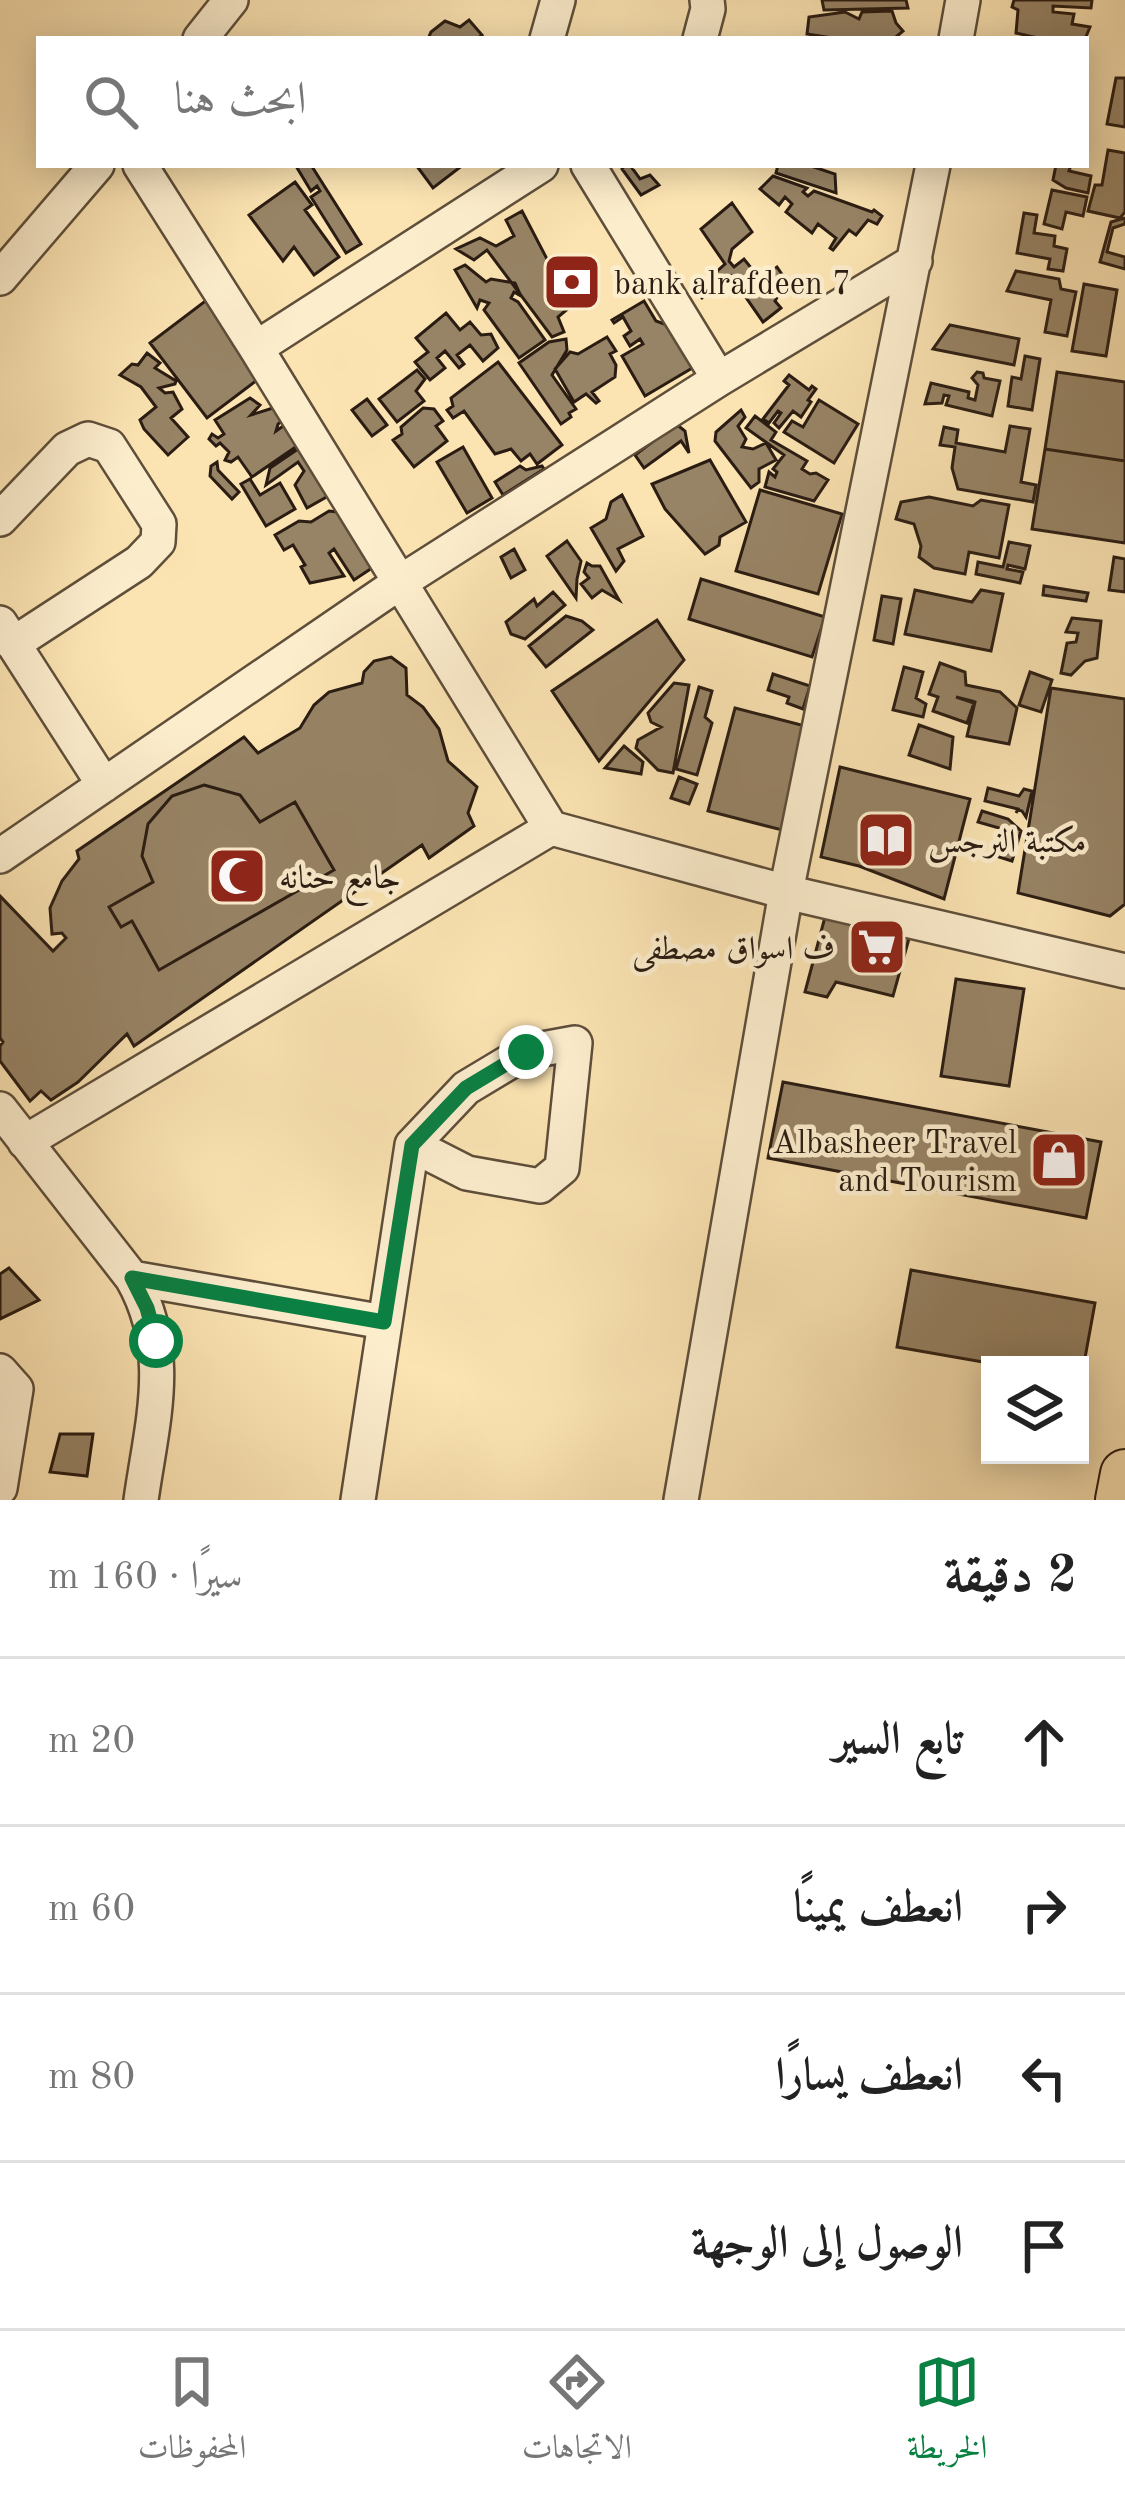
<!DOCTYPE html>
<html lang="ar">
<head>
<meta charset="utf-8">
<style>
	body { margin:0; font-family:"Old Standard TT",Amiri,serif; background:#f2f2f2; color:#222; direction:rtl }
	.controls { position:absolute; right:36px; bottom:36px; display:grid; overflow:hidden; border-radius:0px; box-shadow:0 6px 30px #0003 }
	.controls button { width:108px; height:108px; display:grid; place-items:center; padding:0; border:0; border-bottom:3px solid #e0e0e0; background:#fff; color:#222; font:60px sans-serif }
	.stop { position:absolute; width:36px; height:36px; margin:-27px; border:9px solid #0b8043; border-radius:50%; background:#fff }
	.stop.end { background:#0b8043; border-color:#fff; box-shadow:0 3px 12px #0008 }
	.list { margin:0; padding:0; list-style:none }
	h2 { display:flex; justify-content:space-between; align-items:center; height:156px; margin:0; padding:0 48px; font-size:51px }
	h2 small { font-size:39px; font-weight:400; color:#767676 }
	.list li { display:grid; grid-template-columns:78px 1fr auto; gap:36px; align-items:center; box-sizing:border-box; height:168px; padding:0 48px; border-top:3px solid #e0e0e0 }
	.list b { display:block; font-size:45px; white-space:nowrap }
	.list em { font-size:39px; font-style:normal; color:#767676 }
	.icon { flex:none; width:66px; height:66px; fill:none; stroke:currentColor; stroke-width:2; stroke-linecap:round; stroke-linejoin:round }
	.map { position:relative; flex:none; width:1125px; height:1500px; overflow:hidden; direction:ltr }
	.search { position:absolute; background:#fff; box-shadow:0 6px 30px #0003; left:36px; right:36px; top:36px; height:132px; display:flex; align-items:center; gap:30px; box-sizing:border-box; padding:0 42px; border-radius:0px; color:#767676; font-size:45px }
	.sheet { height:828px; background:#fff }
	nav { display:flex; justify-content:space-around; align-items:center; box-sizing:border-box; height:168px; border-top:3px solid #e0e0e0; background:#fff; font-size:33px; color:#767676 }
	nav a { display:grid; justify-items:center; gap:6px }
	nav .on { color:#0b8043 }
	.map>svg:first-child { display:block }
	.building { fill:#978365; stroke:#2a1c12; stroke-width:3 }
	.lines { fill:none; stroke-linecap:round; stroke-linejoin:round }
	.minor-casing { stroke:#5e4e3a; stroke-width:38 }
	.highway-casing { stroke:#2a1c12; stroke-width:52 }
	.minor { stroke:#fcedcd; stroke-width:33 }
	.highway { stroke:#fbe3b2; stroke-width:48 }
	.route { stroke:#0b8043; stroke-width:15 }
	.labels { text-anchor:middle; stroke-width:9; stroke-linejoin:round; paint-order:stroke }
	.poi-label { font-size:33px; fill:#2a1c12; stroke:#fcedcd; text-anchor:start }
</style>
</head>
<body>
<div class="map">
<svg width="1125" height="1500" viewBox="0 0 1125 1500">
	<rect width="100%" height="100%" fill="#fbe3b2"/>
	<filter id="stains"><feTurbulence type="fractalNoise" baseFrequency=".00167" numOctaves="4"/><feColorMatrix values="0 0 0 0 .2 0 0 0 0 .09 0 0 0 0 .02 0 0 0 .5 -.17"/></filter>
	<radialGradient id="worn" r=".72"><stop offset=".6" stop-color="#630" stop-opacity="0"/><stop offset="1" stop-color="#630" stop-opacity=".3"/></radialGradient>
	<!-- building -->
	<path class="building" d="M822 0H906L908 8 824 10Z
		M1014 0H1092L1091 8 1053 6V12L1074 14 1072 24 1090 27 1085 39H1042L1016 33 1018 10 1012 7Z
		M892 11 896 23 903 31 897 36 900 39H839L807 34 809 17 845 12 859 19 862 12Z
		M469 20 482 35 477 39H428L431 32 445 21 460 27Z
		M1116 78H1125V127L1107 124Z
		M1108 150 1125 153V212L1120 218 1088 211 1095 185H1102Z
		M311 165 361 244 346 253 311 197 320 191 317 186 311 191 296 166Z
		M416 165H463L433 188Z
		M625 165H635L632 168 640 179 650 175 659 185 641 195 622 169Z
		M778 165H808L835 174 836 193 776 173Z
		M1056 165H1071L1069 171 1091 176 1088 193 1066 188 1053 180Z
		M773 176 807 188 803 192 808 196 814 191 872 212 874 210 882 216 877 224 868 220 856 235 849 230 833 250 830 248 836 238 818 224 812 233 786 212 792 204 785 197 779 205 760 189Z
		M295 182 312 205 305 210 339 257 314 275 294 247 283 261 249 215Z
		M1052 190 1087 197 1083 216 1066 212 1062 229 1044 224Z
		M732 203 752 232 732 249 729 261 734 267 744 259 760 279 777 267 792 289 786 295 779 294 775 301 781 308 763 322 731 276 702 298 696 290 725 264 701 229Z
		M522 211 560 284 559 293 570 307 558 317 564 332 552 337 487 250 474 260 456 249 480 238 496 246 514 236 506 220Z
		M1024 213 1037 215 1034 233 1055 236 1054 246 1067 249 1063 271 1048 269 1050 259 1017 253Z
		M1125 218V224L1113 228 1107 252 1125 257V269L1100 262 1111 222Z
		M465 265 486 282 491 279 515 283 521 296 514 292 511 298 518 302 545 340 519 358 484 310 489 303 480 300 477 308 455 270Z
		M1016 271 1059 279 1061 289 1076 292 1067 336 1045 332 1051 300 1007 291Z
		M1084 284 1117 290 1106 356 1072 351Z
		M208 299 265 374 207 418 150 343Z
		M644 301 656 321 670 326 694 367 645 396 622 356 643 344 640 339 630 346 624 336 631 331 623 317 614 323 612 320Z
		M446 313 460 330 470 322 481 335 491 334 498 348 483 361 470 345 457 355 464 364 459 368 445 351 437 358 445 368 430 380 415 362 428 352 416 338Z
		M950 325 1019 339 1014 365 933 349Z
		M607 337 616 351 610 354 616 365 615 377 592 392 599 401 596 403 586 394 574 402 555 369 570 352 578 354Z
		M566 339 567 350 552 375 576 409 569 413 571 417 561 424 519 363 549 342Z
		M147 353 160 363 155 368 176 381 175 384 159 388 165 393 173 392 182 409 171 418 188 437 168 455 144 429 140 420 156 407 141 387 120 375 132 364 138 365Z
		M1025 356 1040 359 1032 410 1008 406 1012 377 1021 379Z
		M498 362 562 445 537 464 530 454 521 461 511 449 495 454 464 411 453 418 447 410 453 406 451 398Z
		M417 370 425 379 416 391 424 401 397 422 379 399Z
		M977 372 983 373 984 378 1000 381 992 416 946 405 949 396 944 395 942 403 925 404 931 383 969 392 968 398 975 400 978 385 972 378Z
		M1057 372 1125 382V461L1045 449Z
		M789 375 809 390 812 386 816 389 808 400 811 402 801 417 793 411 779 428 774 423 781 413 778 411 769 423 763 419 789 385 784 381Z
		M250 398 260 405 251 415 273 408 276 401 288 416 278 424 276 431 286 424 300 444 252 477 238 457 231 462 225 460 229 452 220 443 216 446 209 439 212 434 218 438 224 434 215 420Z
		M367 399 387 425 372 436 352 410Z
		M819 400 858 424 834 463 784 432 792 421 803 427Z
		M423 408 434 409 443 421 436 426 447 441 414 467 393 440 402 434 401 427Z
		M741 410 745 417 738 426 746 439 742 447 753 449 766 443 776 460 759 469V482L751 488 715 441 716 432Z
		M755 416 776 432 771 440 807 461 802 469 810 474 816 473 828 480 814 501 765 487 769 472 775 477 777 472 773 469 784 455 746 428Z
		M676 424 685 431 689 453 681 441 644 468 635 455Z
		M1010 426 1030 429 1021 482 1036 485 1033 502 958 489 952 468 955 447 940 445 944 427 958 430 956 443 1005 452Z
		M301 447 337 491 307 508 295 485 304 471 298 462 266 485 270 468Z
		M463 447 492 498 467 513 437 462Z
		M1045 449 1125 461V543L1032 529Z
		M710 460 746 522 720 537 719 545 705 554 665 509 652 484Z
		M217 462 218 470 239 492 232 499 210 476 211 466Z
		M520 466 526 470 542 466 544 469 503 495 495 482Z
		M250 479 260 495 280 483 295 509 266 526 241 484Z
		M760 490 842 514 818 594 736 571Z
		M622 495 643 536 618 549 624 561 616 571 591 528 606 519 611 502Z
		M929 497 973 506 981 500 1009 505 999 558 969 552 965 574 934 568 919 557 921 546 914 524 896 519 901 502Z
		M329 511 346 513 378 564 354 580 334 549 329 553 344 576 310 583 301 567 305 565 293 545 284 550 275 535 299 521 311 522Z
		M567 541 581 561 577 579 576 598 547 556Z
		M1009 542 1030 546 1025 569 1008 565 1007 569 1023 572 1020 583 976 574 978 562 1003 567Z
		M514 549 525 570 511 578 501 557Z
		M1114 557 1125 559V592L1109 590Z
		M587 563 592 566H600L619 600 602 590 592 598 581 584 589 578 584 572Z
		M701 579 825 617 812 657 689 619Z
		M1044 586 1088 593 1086 601 1043 595Z
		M915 590 972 602 981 590 1003 594 991 651 905 634Z
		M553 592 565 605 525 639 511 634 506 622 534 599 537 606Z
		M882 596 901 599 893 644 874 640Z
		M566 616 582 621 593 630 546 667 529 646Z
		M1072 618 1101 621 1097 658 1085 661 1071 675 1061 673 1067 643 1076 642 1078 633 1066 632Z
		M657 620 684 660 599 761 552 691Z
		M391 657 406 668 407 695 423 707 439 729 448 761 477 787 468 813 474 826 429 858 422 845 134 1046 127 1034 78 1082 51 1100 41 1091 30 1101 0 1061V1046L3 1042 0 1038V896L53 951 66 938 62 933 52 934 50 908 62 881 79 859 77 851 244 737 258 753 300 728 314 705 329 692 362 683 364 672 374 661Z
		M940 663 965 672 966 685 1000 692 1017 708 1009 744 967 736 975 702 972 701 956 697 974 703 967 723 933 711 938 697 929 694Z
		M904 667 923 672 916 698 926 704 923 717 893 710Z
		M1030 672 1052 680 1041 712 1019 705Z
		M773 674 810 686 803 709 787 703 789 697 768 690Z
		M674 683 689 685 673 773 658 770 636 748 638 740 661 727 651 722 648 713Z
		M699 687 712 691 705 717 712 723 697 775 676 769Z
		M1051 688 1125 699V904L1110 916 1018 893Z
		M735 708 813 728 786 831 708 811Z
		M919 725 953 737 950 769 909 755Z
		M624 746 643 762 641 774 605 768Z
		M840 767 970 799 944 899 859 866 821 857Z
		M679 777 697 784 689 804 671 798Z
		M204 785 240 795 260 822 295 802 334 870 159 970 132 921 121 927 109 907 153 882 142 856 148 824 172 796Z
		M988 788 1019 796 1024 789 1032 791 1026 817 1022 811 1018 810 1016 813 1018 809 985 801Z
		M982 811 1008 819 1021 831 1012 861 996 856 998 850 1007 853 1013 832 978 822Z
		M826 913 910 935 893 996 836 982 827 997 805 992Z
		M956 979 1024 989 1009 1086 941 1076Z
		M783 1082 1101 1142 1086 1218 768 1158Z
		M9 1268 39 1300 0 1319V1274Z
		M911 1270 1095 1303 1081 1380 1080 1365H1000L897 1347Z
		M60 1434H93L87 1476 50 1472Z"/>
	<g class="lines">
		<defs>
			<path id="minor" d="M200 39 231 0
				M547 39 558 0
				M700 39 708 9 707 0
				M956 39 963 0
				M140 165 256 348 551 828 786 892 1125 971
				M588 165 719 379
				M0 278 97 165
				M256 348 541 165
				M0 519 67 449 88 439 109 446 159 524 158 542 139 562 13 644
				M0 623 104 785
				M0 856 399 583 719 379 915 261
				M0 1109 132 1278C174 1351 152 1422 141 1500
				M25 1142 551 828
				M132 1278 384 1322
				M0 1371 16 1389 0 1488
				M358 1500 412 1145 466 1088 526 1052 575 1043 562 1168 540 1186 467 1173 412 1145
				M681 1500 786 892 933 165"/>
			<path id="highway" d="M1120 1500 1125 1474"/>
		</defs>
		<!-- minor casing -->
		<use href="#minor" class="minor-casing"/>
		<!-- highway casing -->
		<use href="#highway" class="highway-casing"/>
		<!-- minor -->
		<use href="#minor" class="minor"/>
		<!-- highway -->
		<use href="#highway" class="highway"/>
	</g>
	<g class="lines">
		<!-- route -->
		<path class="route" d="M156 1341 147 1308 132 1278 384 1322 412 1145 466 1088 526 1052"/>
	</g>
	<!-- icons -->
	<defs>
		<symbol id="bank-square" viewBox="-11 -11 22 22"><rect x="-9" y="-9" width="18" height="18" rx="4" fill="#8f2418" stroke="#fcedcd"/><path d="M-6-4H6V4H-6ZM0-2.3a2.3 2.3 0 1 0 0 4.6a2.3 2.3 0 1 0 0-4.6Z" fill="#fff"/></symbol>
		<symbol id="library-square" viewBox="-11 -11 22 22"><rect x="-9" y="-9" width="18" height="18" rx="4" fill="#8f2418" stroke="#fcedcd"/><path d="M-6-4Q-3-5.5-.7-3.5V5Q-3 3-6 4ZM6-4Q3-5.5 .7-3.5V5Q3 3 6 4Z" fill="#fff"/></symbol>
		<symbol id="mosque-square" viewBox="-11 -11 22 22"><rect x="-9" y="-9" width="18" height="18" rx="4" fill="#8f2418" stroke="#fcedcd"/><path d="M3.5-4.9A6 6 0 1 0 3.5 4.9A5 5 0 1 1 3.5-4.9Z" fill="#fff"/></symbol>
		<symbol id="supermarket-square" viewBox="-11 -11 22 22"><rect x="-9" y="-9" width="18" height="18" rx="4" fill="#8f2418" stroke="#fcedcd"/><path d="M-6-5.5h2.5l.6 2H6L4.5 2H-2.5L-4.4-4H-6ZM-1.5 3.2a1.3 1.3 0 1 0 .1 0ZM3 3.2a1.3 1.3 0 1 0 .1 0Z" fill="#fff"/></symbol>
		<symbol id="shop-square" viewBox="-11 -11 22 22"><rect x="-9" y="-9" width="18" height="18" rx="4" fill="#8f2418" stroke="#fcedcd"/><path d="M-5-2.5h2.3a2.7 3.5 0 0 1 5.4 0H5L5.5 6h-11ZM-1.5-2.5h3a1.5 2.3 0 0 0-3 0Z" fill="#fff"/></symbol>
	</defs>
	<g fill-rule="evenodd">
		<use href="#bank-square" x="539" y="249" width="66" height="66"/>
		<use href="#library-square" x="853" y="807" width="66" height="66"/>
		<use href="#mosque-square" x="204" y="843" width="66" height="66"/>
		<use href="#supermarket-square" x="844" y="914" width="66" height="66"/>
		<use href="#shop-square" x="1026" y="1127" width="66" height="66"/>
	</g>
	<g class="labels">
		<!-- poi labels -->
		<g class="poi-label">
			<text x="614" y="294">bank alrafdeen 7</text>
			<text x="928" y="852">مكتبة النرجس</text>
			<text x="279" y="888">جامع حنانه</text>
			<text x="835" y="959" text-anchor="end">ف اسواق مصطفى</text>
			<text x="1017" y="1153" text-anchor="end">Albasheer Travel<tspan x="1017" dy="38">and Tourism</tspan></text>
		</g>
	</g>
	<rect width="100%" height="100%" filter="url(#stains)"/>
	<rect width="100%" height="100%" fill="url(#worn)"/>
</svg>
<div class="controls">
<button><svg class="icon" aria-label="layers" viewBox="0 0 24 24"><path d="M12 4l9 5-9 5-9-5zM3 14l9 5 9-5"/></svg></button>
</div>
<div class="stop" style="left:156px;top:1341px"></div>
<div class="stop end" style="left:526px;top:1052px"></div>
<div class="search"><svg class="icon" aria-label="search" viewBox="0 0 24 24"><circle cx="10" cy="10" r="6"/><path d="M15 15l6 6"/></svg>ابحث هنا</div>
</div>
<section class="sheet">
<h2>2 دقيقة<small>سيرًا · 160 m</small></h2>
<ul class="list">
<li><svg class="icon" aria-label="ahead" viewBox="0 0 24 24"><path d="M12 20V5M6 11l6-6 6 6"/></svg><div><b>تابع السير</b></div><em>20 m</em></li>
<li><svg class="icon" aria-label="right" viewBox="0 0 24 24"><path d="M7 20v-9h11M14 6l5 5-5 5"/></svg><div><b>انعطف يمينًا</b></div><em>60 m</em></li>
<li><svg class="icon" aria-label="left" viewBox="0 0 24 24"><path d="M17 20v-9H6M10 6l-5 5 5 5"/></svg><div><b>انعطف يسارًا</b></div><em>80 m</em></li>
<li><svg class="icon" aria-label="arrive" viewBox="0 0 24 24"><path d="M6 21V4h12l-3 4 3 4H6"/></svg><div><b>الوصول إلى الوجهة</b></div></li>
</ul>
</section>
<nav>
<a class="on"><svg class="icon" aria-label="map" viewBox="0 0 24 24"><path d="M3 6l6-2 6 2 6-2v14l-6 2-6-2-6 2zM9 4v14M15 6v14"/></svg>الخريطة</a>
<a><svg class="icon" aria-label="directions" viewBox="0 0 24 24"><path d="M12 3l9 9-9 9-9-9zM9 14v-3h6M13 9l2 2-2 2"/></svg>الاتجاهات</a>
<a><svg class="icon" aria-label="saved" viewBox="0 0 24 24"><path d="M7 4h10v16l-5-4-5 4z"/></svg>المحفوظات</a>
</nav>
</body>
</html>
